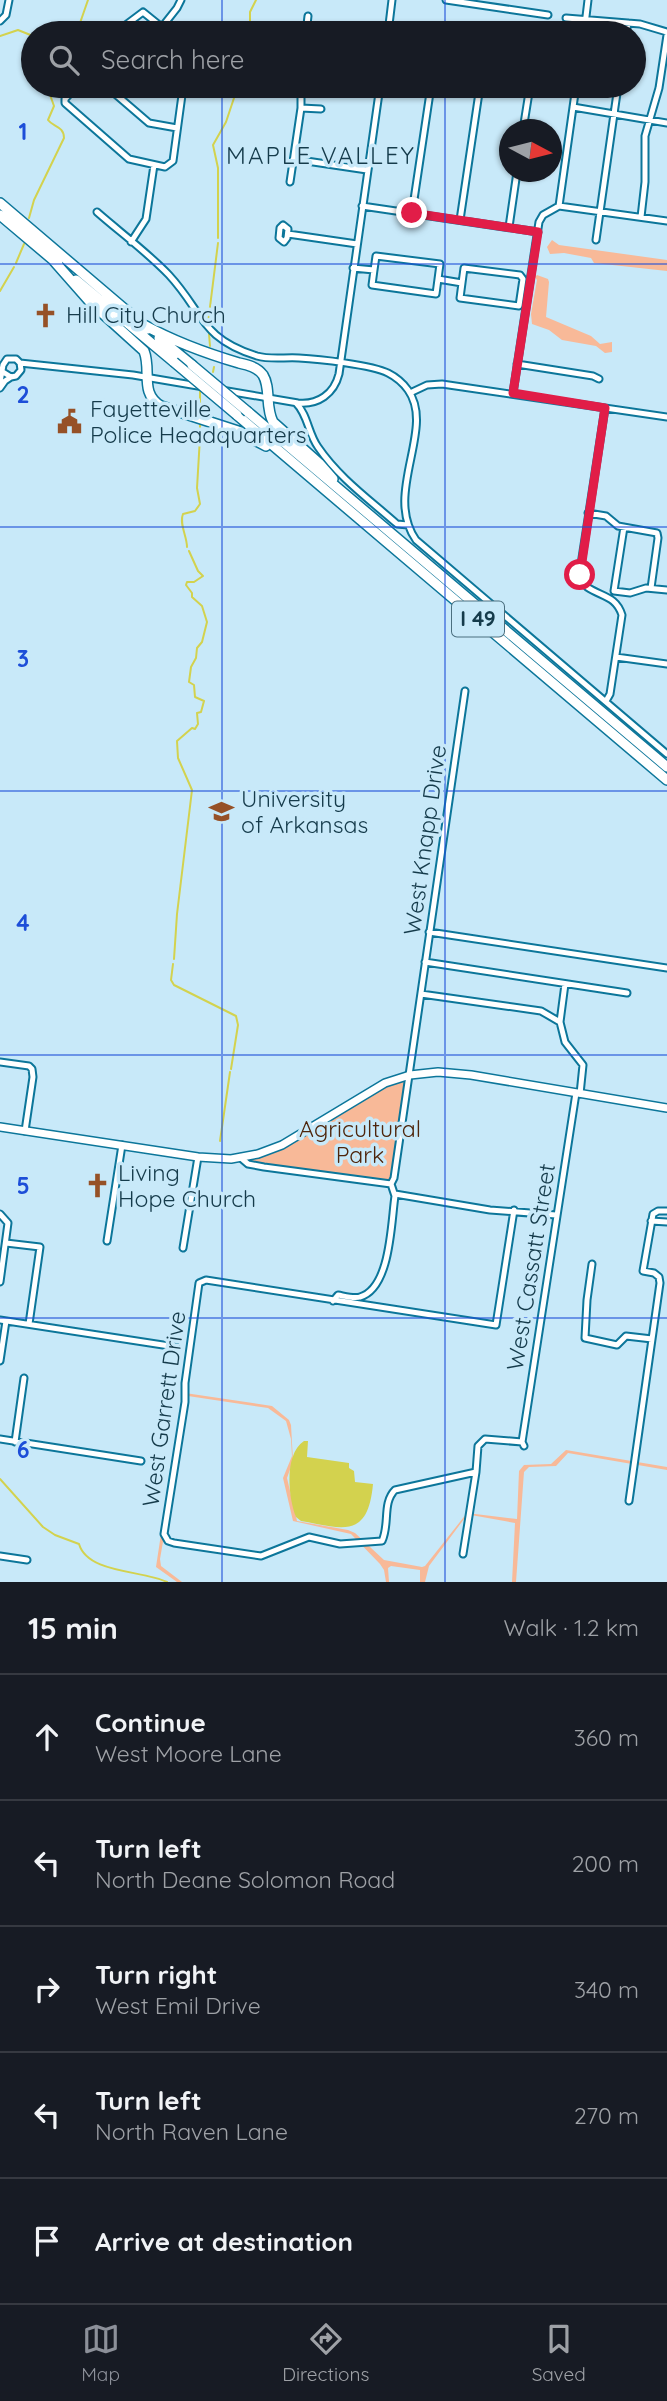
<!DOCTYPE html>
<html lang="en">
<head>
<meta charset="utf-8">
<style>
	body { margin:0; font-family:Quicksand,sans-serif; background:#20242c; color:#f1f3f6 }
	.compass { position:absolute; left:499px; top:119px; width:63px; height:63px; border-radius:50%; background:#171b24; box-shadow:0 2px 5px #0004; rotate:97deg }
	.stop { position:absolute; width:21px; height:21px; margin:-16px; border:5px solid #e11d48; border-radius:50%; background:#fff }
	.stop.end { background:#e11d48; border-color:#fff; box-shadow:0 2px 7px #0008 }
	.list { margin:0; padding:0; list-style:none }
	h2 { display:flex; justify-content:space-between; align-items:center; height:91px; margin:0; padding:0 28px; font-size:30px }
	h2 small { font-size:23px; font-weight:400; color:#9ea1a6 }
	.list li { display:grid; grid-template-columns:46px 1fr auto; gap:21px; align-items:center; box-sizing:border-box; height:126px; padding:0 28px; border-top:2px solid #363941 }
	.list b { display:block; font-size:26px; white-space:nowrap }
	.list p { margin:0; font-size:23px; white-space:nowrap; color:#9ea1a6 }
	.list em { font-size:23px; font-style:normal; color:#9ea1a6 }
	.icon { flex:none; width:38px; height:38px; fill:none; stroke:currentColor; stroke-width:2; stroke-linecap:round; stroke-linejoin:round }
	.map { position:relative; flex:none; width:667px; height:1582px; overflow:hidden }
	.search { position:absolute; background:#171b24; box-shadow:0 2px 5px #0004; left:21px; right:21px; top:21px; height:77px; display:flex; align-items:center; gap:18px; box-sizing:border-box; padding:0 24px; border-radius:38px; color:#9ea1a6; font-size:26px }
	.sheet { height:721px; background:#171b24 }
	nav { display:flex; justify-content:space-around; align-items:center; box-sizing:border-box; height:98px; border-top:2px solid #363941; background:#171b24; font-size:19px; color:#9ea1a6 }
	nav a { display:grid; justify-items:center; gap:4px }
	nav .on { color:#8c9099 }
	.map>svg:first-child { display:block }
	.green { fill:#f8b998 }
	.water { fill:#d3d24e }
	.lines { fill:none; stroke-linecap:round; stroke-linejoin:round }
	.stream { stroke:#d3d24e; stroke-width:2 }
	.minor-casing { stroke:#0c769a; stroke-width:9 }
	.major-casing { stroke:#0c769a; stroke-width:10 }
	.highway-casing { stroke:#0c769a; stroke-width:12 }
	.minor { stroke:#fff; stroke-width:5 }
	.major { stroke:#fff; stroke-width:7 }
	.highway { stroke:#fff; stroke-width:9 }
	.highway-bridge-casing { stroke:#0c769a; stroke-width:12; stroke-linecap:butt }
	.highway-bridge { stroke:#fff; stroke-width:9 }
	.route { stroke:#e11d48; stroke-width:9 }
	.grid { fill:none; stroke:#1d4ed8; stroke-width:2; stroke-opacity:0.55 }
	.labels { text-anchor:middle; stroke-width:7; stroke-linejoin:round; paint-order:stroke }
	.shield { fill:#c8e9f9; stroke:#4b6f7f; stroke-width:2 }
	.shield-label { font-size:21px; font-weight:bold; fill:#153b4b }
	.poi-label { font-size:23px; fill:#153b4b; stroke:#c8e9f9; text-anchor:start }
	.street-label { font-size:23px; fill:#153b4b; stroke:#c8e9f9 }
	.park-label { font-size:23px; fill:#4e250b; stroke:#c8e9f9 }
	.neighbourhood-label { font-size:24px; letter-spacing:2px; fill:#153b4b; stroke:#c8e9f9 }
	.grid-label { font-size:23px; text-anchor:middle; font-weight:bold; fill:#1d4ed8; stroke:#c8e9f9; stroke-width:7; stroke-linejoin:round; paint-order:stroke }
</style>
</head>
<body>
<div class="map">
<svg width="667" height="1582" viewBox="0 0 667 1582">
	<rect width="100%" height="100%" fill="#c8e9f9"/>
	<!-- green -->
	<path class="green" d="M552 240 559 245 667 260V271L594 263 591 258 564 253 550 254 547 247Z
		M537 275 548 279 549 282 546 317 591 336 600 344 612 342V352L605 353 596 346 562 340 549 330 532 324 531 314 537 280 535 277Z
		M406 1078 391 1180 387 1183 246 1161 267 1153 377 1089Z
		M185 1393 272 1406 289 1420 291 1425 293 1461 287 1478 297 1521 348 1530 355 1533 384 1560 422 1567 425 1566 467 1513 517 1519 519 1471 524 1465 551 1464 566 1450 667 1467V1470L568 1453 556 1466 529 1467 524 1472 516 1582H512L515 1523 471 1515 464 1519 429 1566 425 1582H420V1570L391 1566 388 1568 389 1582H386L384 1570 380 1564 351 1534 293 1521 283 1478 292 1456 291 1439 286 1421 268 1408 188 1396 160 1559 161 1566 182 1582H177L156 1567 182 1396Z"/>
	<!-- water -->
	<path class="water" d="M304 1441H308L307 1457 349 1463V1468L354 1471 355 1482 373 1484C368 1540 342 1528 301 1521L296 1517C288 1497 284 1454 304 1441Z"/>
	<g class="lines">
		<!-- stream -->
		<path class="stream" d="M38 33C52 25 60 36 80 23L88 0
			M239 33 250 23V12L256 0
			M0 36 18 30 33 36
			M29 218 34 200 64 138C64 126 53 127 48 120L54 106 49 92V86
			M218 238V168L213 145 226 122 234 98V86
			M16 263 24 244
			M0 291 14 267
			M208 323 218 243
			M209 334 210 346
			M213 372 214 367
			M200 390V412
			M200 425V432
			M187 547C187 536 179 524 183 514L195 511 200 504 197 488 200 437
			M174 959 177 914 192 790 178 758 177 741 192 728 195 729 198 724 197 713 201 712 204 701 195 697 194 685 189 682 191 667 196 658 197 648 202 642 207 622 202 606 192 597V593L186 585 187 582H194L203 576 198 571 189 551
			M173 964 171 980 174 985 236 1016 238 1025 231 1069
			M220 1141 230 1072
			M0 1479 43 1527 55 1535 79 1544C88 1574 143 1570 167 1582"/>
		<defs>
			<path id="minor" d="M446 0 548 15
				M566 18 640 24 667 32
				M0 21 6 15 9 0
				M162 27 177 8 181 0
				M115 33 143 12 169 33
				M306 33 308 16
				M388 33 392 0
				M584 33 588 0
				M626 33 628 23
				M77 86 65 99V103L129 159 165 167 173 161 182 95 180 88 171 86
				M106 86 149 123 177 128
				M573 107 667 123
				M301 108 321 109
				M523 130 530 86
				M293 159 367 170
				M290 182 301 108V86
				M362 206 538 232
				M559 206 576 86
				M559 206 667 221
				M97 212C121 233 147 252 169 275 204 313 200 338 257 356 271 360 285 357 299 358 319 359 372 365 388 373 396 377 403 383 408 390 436 429 383 493 416 540L667 754
				M412 213 431 86
				M641 217 645 182V136L659 88 667 35
				M460 220 480 86
				M283 225 288 229 287 238 284 242 279 238 280 228Z
				M509 227 517 172
				M288 234 357 244
				M596 240 618 86
				M131 242 146 219 154 165
				M353 268 374 270 372 285 436 294 438 279 462 283 460 298 519 306 523 279 520 275 464 268 462 283
				M374 270 376 256 440 264 438 279
				M20 363 133 375 298 403C318 405 334 394 339 374L380 86
				M517 364 593 376 599 379
				M0 382 3 365 7 359H16L20 363 21 370 16 376 11 377 3 372
				M0 388 5 381 11 377
				M410 393 427 385 442 384 667 417
				M513 393 539 222 543 215 559 206
				M296 403C308 415 308 433 318 447 339 478 370 500 397 524L408 525
				M605 408 580 571 587 587C602 597 616 596 622 615L610 694 606 701
				M588 513 606 516 618 526 657 533 658 538 651 588
				M624 527 614 591 630 593 646 588 667 590
				M616 657 667 664
				M429 932 667 968
				M425 962 627 993
				M565 984 560 1022 565 1042 583 1065 580 1094
				M421 994 541 1011 560 1022
				M0 1062 29 1066 32 1069 33 1077 25 1131
				M241 1158 248 1164 264 1167 391 1184
				M391 1184 394 1178 465 691
				M395 1194 490 1210 556 1215
				M0 1214 8 1223 0 1282
				M651 1221 667 1222
				M107 1241 122 1145
				M6 1243 40 1247 29 1324
				M183 1248 198 1157
				M592 1264 587 1300 585 1338 617 1345 626 1336 652 1339
				M333 1301 338 1295C344 1296 354 1299 360 1297 391 1288 391 1222 395 1196L391 1184
				M0 1320 176 1347
				M0 1361 6 1321
				M0 1439 141 1461
				M15 1442 24 1378
				M524 1446 522 1442 576 1093
				M476 1472 395 1490C382 1503 390 1524 382 1541L340 1544 309 1537 261 1556 174 1543 168 1541 164 1534 185 1402V1383L199 1283 206 1280 496 1325 514 1210
				M629 1501 660 1283 659 1277 654 1273 643 1271 653 1214 658 1211H667
				M463 1554 476 1472 478 1446 485 1439 522 1442
				M0 1556 27 1560"/>
			<path id="major" d="M0 1127 198 1157 231 1159 258 1154 282 1145 385 1083 410 1075 438 1072 471 1075 667 1108"/>
			<path id="highway" d="M0 203 148 329
				M0 215 58 264
				M54 261 91 303 144 351C152 371 139 393 161 406L238 431 266 446
				M76 280 174 362
				M144 325C175 342 205 353 239 363 248 365 257 367 263 375 271 388 265 407 273 422L319 463 333 479
				M159 338 192 365
				M248 412 667 767
				M237 415 667 780"/>
		</defs>
		<!-- minor casing -->
		<use href="#minor" class="minor-casing"/>
		<!-- major casing -->
		<use href="#major" class="major-casing"/>
		<!-- highway casing -->
		<use href="#highway" class="highway-casing"/>
		<!-- minor -->
		<use href="#minor" class="minor"/>
		<!-- major -->
		<use href="#major" class="major"/>
		<!-- highway -->
		<use href="#highway" class="highway"/>
		<defs>
			<path id="highway-bridge" d="M174 362 237 415
				M192 365 248 412"/>
		</defs>
		<!-- highway-bridge casing -->
		<use href="#highway-bridge" class="highway-bridge-casing"/>
		<!-- highway-bridge -->
		<use href="#highway-bridge" class="highway-bridge"/>
	</g>
	<g class="lines">
		<!-- route -->
		<path class="route" d="M412 213 538 232 513 393 605 408 580 575"/>
	</g>
	<!-- grid -->
	<path class="grid" d="M222 0V33M445 0V33M222 86V1582M445 86V1582M0 264H667M0 527H667M0 791H667M0 1055H667M0 1318H667"/>
	<!-- icons -->
	<defs>
		<symbol id="church-bare" viewBox="-9 -9 18 18"><path d="M-1.2-6h2.4v3.5h3.3v2.4h-3.3V6h-2.4V-.1h-3.3v-2.4h3.3Z" fill="#965127" stroke="#c8e9f9" stroke-width="2.5" paint-order="stroke"/></symbol>
		<symbol id="civic-bare" viewBox="-9 -9 18 18"><path d="M-.6-6.5H3V-4.5H.6V-3L4-1V1h2V6H-6V1h2V-1L-.6-3ZM-1.2 2.5V6h2.4V2.5Z" fill="#965127" stroke="#c8e9f9" stroke-width="2.5" paint-order="stroke"/></symbol>
		<symbol id="university-bare" viewBox="-9 -9 18 18"><path d="M0-5L7-2L0 1L-7-2ZM-4 1L0 2.5L4 1V4Q0 6-4 4Z" fill="#965127" stroke="#c8e9f9" stroke-width="2.5" paint-order="stroke"/></symbol>
	</defs>
	<g fill-rule="evenodd">
		<use href="#church-bare" x="28" y="298" width="35" height="35"/>
		<use href="#civic-bare" x="52" y="404" width="35" height="35"/>
		<use href="#university-bare" x="204" y="794" width="35" height="35"/>
		<use href="#church-bare" x="80" y="1168" width="35" height="35"/>
	</g>
	<g class="labels">
		<!-- shield labels -->
		<rect class="shield" x="452" y="601.5" width="52" height="35" rx="5"/>
		<g class="shield-label">
			<text x="478" y="626">I 49</text>
		</g>
		<!-- poi labels -->
		<g class="poi-label">
			<text x="66" y="323">Hill City Church</text>
			<text x="90" y="417">Fayetteville<tspan x="90" dy="26">Police Headquarters</tspan></text>
			<text x="241" y="807">University<tspan x="241" dy="26">of Arkansas</tspan></text>
			<text x="118" y="1181">Living<tspan x="118" dy="26">Hope Church</tspan></text>
		</g>
		<!-- street labels -->
		<g class="street-label">
			<text transform="translate(425 840) rotate(-82)" y="8">West Knapp Drive</text>
			<text transform="translate(531 1267) rotate(-81)" y="8">West Cassatt Street</text>
			<text transform="translate(164 1409) rotate(-82)" y="8">West Garrett Drive</text>
		</g>
		<!-- park labels -->
		<g class="park-label">
			<text x="360" y="1137">Agricultural<tspan x="360" dy="26">Park</tspan></text>
		</g>
		<!-- neighbourhood labels -->
		<g class="neighbourhood-label">
			<text x="321" y="164">MAPLE VALLEY</text>
		</g>
	</g>
	<g class="grid-label">
		<text x="23" y="140">1</text>
		<text x="23" y="403">2</text>
		<text x="23" y="667">3</text>
		<text x="23" y="931">4</text>
		<text x="23" y="1194">5</text>
		<text x="23" y="1458">6</text>
	</g>
</svg>
<svg class="compass" viewBox="-18 -18 36 36"><path d="M0-13l5 13h-10z" fill="#e53935"/><path d="M0 13l5-13h-10z" fill="#9ea1a6"/></svg>
<div class="stop" style="left:580px;top:575px"></div>
<div class="stop end" style="left:412px;top:213px"></div>
<div class="search"><svg class="icon" aria-label="search" viewBox="0 0 24 24"><circle cx="10" cy="10" r="6"/><path d="M15 15l6 6"/></svg>Search here</div>
</div>
<section class="sheet">
<h2>15 min<small>Walk · 1.2 km</small></h2>
<ul class="list">
<li><svg class="icon" aria-label="ahead" viewBox="0 0 24 24"><path d="M12 20V5M6 11l6-6 6 6"/></svg><div><b>Continue</b><p>West Moore Lane</p></div><em>360 m</em></li>
<li><svg class="icon" aria-label="left" viewBox="0 0 24 24"><path d="M17 20v-9H6M10 6l-5 5 5 5"/></svg><div><b>Turn left</b><p>North Deane Solomon Road</p></div><em>200 m</em></li>
<li><svg class="icon" aria-label="right" viewBox="0 0 24 24"><path d="M7 20v-9h11M14 6l5 5-5 5"/></svg><div><b>Turn right</b><p>West Emil Drive</p></div><em>340 m</em></li>
<li><svg class="icon" aria-label="left" viewBox="0 0 24 24"><path d="M17 20v-9H6M10 6l-5 5 5 5"/></svg><div><b>Turn left</b><p>North Raven Lane</p></div><em>270 m</em></li>
<li><svg class="icon" aria-label="arrive" viewBox="0 0 24 24"><path d="M6 21V4h12l-3 4 3 4H6"/></svg><div><b>Arrive at destination</b></div></li>
</ul>
</section>
<nav>
<a class="on"><svg class="icon" aria-label="map" viewBox="0 0 24 24"><path d="M3 6l6-2 6 2 6-2v14l-6 2-6-2-6 2zM9 4v14M15 6v14"/></svg>Map</a>
<a><svg class="icon" aria-label="directions" viewBox="0 0 24 24"><path d="M12 3l9 9-9 9-9-9zM9 14v-3h6M13 9l2 2-2 2"/></svg>Directions</a>
<a><svg class="icon" aria-label="saved" viewBox="0 0 24 24"><path d="M7 4h10v16l-5-4-5 4z"/></svg>Saved</a>
</nav>
</body>
</html>
